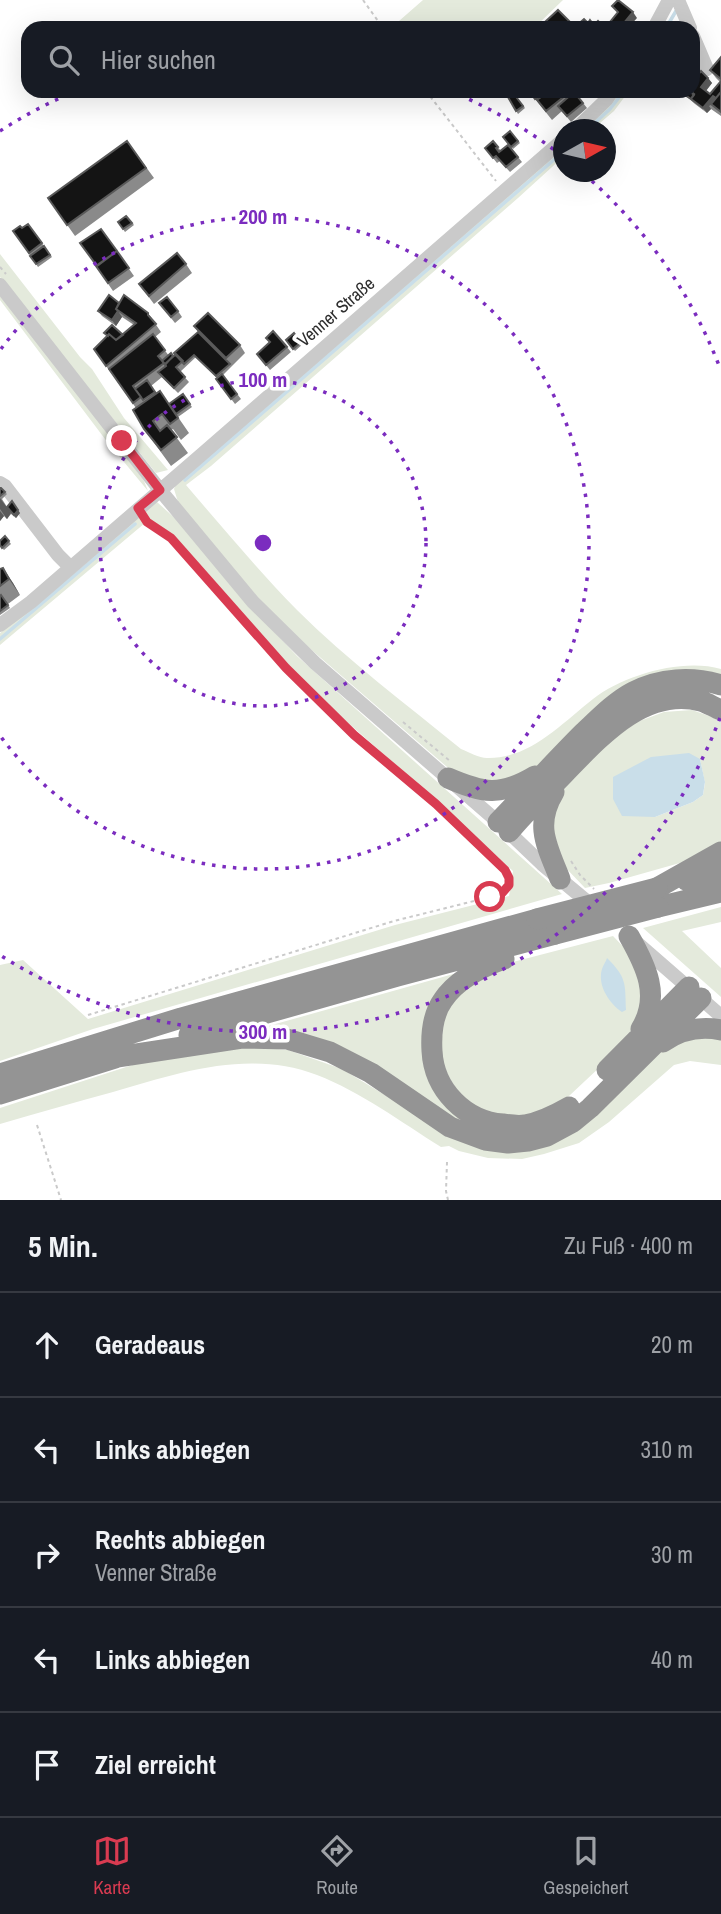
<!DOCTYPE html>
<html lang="de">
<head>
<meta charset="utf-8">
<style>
	body { margin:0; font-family:"Archivo Narrow",sans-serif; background:#242831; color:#f1f3f6 }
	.compass { position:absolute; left:553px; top:119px; width:63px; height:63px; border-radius:50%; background:#171b24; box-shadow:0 7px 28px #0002; rotate:82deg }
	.stop { position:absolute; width:21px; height:21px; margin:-16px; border:5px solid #d93b51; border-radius:50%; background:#fff }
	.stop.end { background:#d93b51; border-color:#fff; box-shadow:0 2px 7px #0008 }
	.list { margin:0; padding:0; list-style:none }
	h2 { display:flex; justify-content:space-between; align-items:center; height:91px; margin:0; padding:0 28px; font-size:30px }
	h2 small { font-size:23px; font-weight:400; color:#9ea1a6 }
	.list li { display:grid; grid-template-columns:46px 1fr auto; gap:21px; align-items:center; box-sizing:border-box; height:105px; padding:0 28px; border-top:2px solid #363941 }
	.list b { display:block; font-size:26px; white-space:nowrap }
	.list p { margin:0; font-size:23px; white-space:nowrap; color:#9ea1a6 }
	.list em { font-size:23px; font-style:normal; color:#9ea1a6 }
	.icon { flex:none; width:38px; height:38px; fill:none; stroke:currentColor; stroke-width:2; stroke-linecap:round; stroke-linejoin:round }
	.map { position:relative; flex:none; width:721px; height:1200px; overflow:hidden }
	.search { position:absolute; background:#171b24; box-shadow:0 7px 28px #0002; left:21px; right:21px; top:21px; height:77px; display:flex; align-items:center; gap:18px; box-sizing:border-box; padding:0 24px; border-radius:21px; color:#9ea1a6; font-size:26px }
	.sheet { height:616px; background:#171b24 }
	nav { display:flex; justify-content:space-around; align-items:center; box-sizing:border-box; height:98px; border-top:2px solid #363941; background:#171b24; font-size:19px; color:#9ea1a6 }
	nav a { display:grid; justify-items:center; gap:4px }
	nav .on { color:#d93b51 }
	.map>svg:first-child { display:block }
	.green { fill:#e4eadc; fill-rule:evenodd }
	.water { fill:#c9dee9 }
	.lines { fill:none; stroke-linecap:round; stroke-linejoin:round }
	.stream { stroke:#c9dee9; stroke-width:3.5 }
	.path { stroke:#cacaca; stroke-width:2; stroke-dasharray:3.5 3.5; stroke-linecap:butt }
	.minor { stroke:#cacaca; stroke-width:14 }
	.highway { stroke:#949494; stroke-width:21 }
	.highway-bridge { stroke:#949494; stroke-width:21 }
	.wall { fill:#8a8a8a }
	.shaded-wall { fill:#5a5a5a }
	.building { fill:#141414; stroke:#5a5a5a; stroke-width:2 }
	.route { stroke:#d93b51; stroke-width:9 }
	.ring { fill:none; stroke:#7b2cbf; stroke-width:3.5; stroke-dasharray:3.5 7 }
	.labels { text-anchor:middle; stroke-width:7; stroke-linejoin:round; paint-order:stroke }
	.street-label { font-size:18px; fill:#2d2d2d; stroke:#fff }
	.centre { fill:#7b2cbf; stroke:#fff; stroke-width:3.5 }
	.ring-label { font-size:21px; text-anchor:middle; font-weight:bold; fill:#7b2cbf; stroke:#fff; stroke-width:7; stroke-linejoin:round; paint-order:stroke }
</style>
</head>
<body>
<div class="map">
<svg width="721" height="1200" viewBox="0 0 721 1200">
	<rect width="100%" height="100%" fill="#fff"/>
	<!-- green -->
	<path class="green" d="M423 0H563L534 28H391Z
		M618 91H629L614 111 593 129 581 130Z
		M563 145V157L518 198 211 466 186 485C222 527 258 570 297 610 347 660 406 704 461 749 469 752 479 758 487 758 530 759 561 724 593 699 624 675 682 658 721 669V679L534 771 493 787 454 773 307 646 276 617 229 566 178 502 174 489 178 479Z
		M0 254 80 357 92 369 124 418 168 470 156 473 0 277Z
		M0 294 104 427 144 481 148 491 105 439 0 300Z
		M157 502 178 521 251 607 297 656 562 894 93 1029 0 1061V965L23 960 88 1019 395 925 509 896 513 871 438 802 329 706 290 667 199 567 179 541 173 535 156 526 143 510Z
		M138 517 143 519 145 523 0 645V633L82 567Z
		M692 710 712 717 721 722V845L701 857 609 883 585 888 563 865 549 814 561 789 610 741 637 722 664 712ZM700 759 705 783 703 795 693 802 655 817Z
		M721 907V922L682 931 721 968V997L643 928Z
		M613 936 634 958 647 1008 617 1051 569 1096 549 1109 532 1115 506 1118 486 1113 466 1101 453 1087 440 1056 444 1018 452 1004 465 986 494 967Z
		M464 971 427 1043 478 1123 580 1112 482 1135 380 1076 240 1034Z
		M692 1035 721 1038V1065L690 1061 674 1065 609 1122 579 1143 544 1154 522 1159 488 1158 459 1151 449 1146 441 1147C401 1122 361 1092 317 1075 248 1049 179 1073 113 1092 75 1102 38 1113 0 1124V1108L160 1056 233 1045 288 1050 342 1069 441 1129 574 1133C611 1108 633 1066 671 1043 677 1040 685 1038 692 1035Z"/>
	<!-- water -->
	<path class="water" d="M689 753 700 759 705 782 703 795 693 802 655 817 622 816 613 799V777L651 757Z
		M607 958C627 978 625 983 626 1010L622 1012C609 1003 597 985 602 969 603 965 606 962 607 958Z"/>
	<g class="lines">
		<!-- stream -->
		<path class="stream" d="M666 28 676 11
			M587 130 610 109 624 91
			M185 480 564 151
			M0 639 135 524"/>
		<!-- path -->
		<path class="path" d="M363 0 383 28
			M426 91 496 181
			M0 267 6 274
			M403 722 450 761
			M571 861 580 875 594 889
			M88 1015 394 921 490 897 502 893 509 885V878L505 870 436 804 354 735 287 668 171 538 146 521
			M37 1125 61 1200
			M447 1162 446 1191 448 1200"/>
		<!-- minor -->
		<path class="minor" d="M678 0 690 28
			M654 28 669 0
			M693 36 707 69
			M575 130 606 100 612 91
			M0 285 160 490 253 602 315 663 498 822 542 864 596 909
			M0 483 5 486 58 555 70 567
			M0 625 31 602 200 456 564 139
			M636 942 721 1016"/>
		<!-- highway -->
		<path class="highway" d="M448 778C483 793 500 797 535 776
			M554 792C534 825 547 846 560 879
			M498 822C527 792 554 762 583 733 598 719 614 702 633 692 660 678 692 676 721 685
			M509 832C526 811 546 793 565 773 600 737 645 686 701 701 708 703 715 708 721 710
			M686 880 721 872
			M657 888 721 852
			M658 907 721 892
			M629 936C646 966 661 996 641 1029
			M504 959C482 967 457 979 443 1000 433 1014 431 1034 432 1051 434 1090 465 1121 503 1124 510 1125 518 1126 525 1125 541 1122 555 1115 569 1107
			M189 1035 398 976 555 934
			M663 1042C680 1030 701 1026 721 1030
			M117 1057 242 1038 287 1039 330 1052 371 1073 450 1127 485 1140 508 1143 528 1141 547 1136 573 1122 590 1108 701 998
			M607 1070 689 987
			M0 1074 181 1018 537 919
			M0 1094 128 1054"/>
		<!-- highway-bridge -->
		<path class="highway-bridge" d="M537 919 657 888
			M555 934 658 907"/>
	</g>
	<!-- wall -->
	<path class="wall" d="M721 58V116L711 109 707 113 695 104 685 95 688 92 687 91H693L696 77 708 78 712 83 706 91 710 94 720 82 716 78 710 70Z
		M529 91H546L547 93 549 91H584L585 92 579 98 587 108 571 122 562 111 552 120Z
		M513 93 525 108 518 114 508 97Z
		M510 131 520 143 513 149 503 137Z
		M127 141 154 178 75 236 48 198Z
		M493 141 501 151 518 157 522 162 510 172 500 161 497 163 485 148Z
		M126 216 134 225 125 232 118 222Z
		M28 224 52 257 38 267 13 231 22 228Z
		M101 229 134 276 113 291 96 266Z
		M186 264 192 273 154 304 139 284Z
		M119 303 148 313 161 332 155 337 169 356 173 357 198 332 194 326 240 345 245 353 223 375 241 399 235 404 216 379 217 378 196 357 180 372 189 382 178 393 162 377 151 386 157 394 160 391 189 433 181 440 173 429 171 430 188 453 171 466 144 429 136 408 94 349 107 336 104 333 123 335 134 325 122 317 116 326 102 316 98 311Z
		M159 303 178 311 182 317 175 323Z
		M294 333 303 344 295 351 286 340Z
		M266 338 287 347 291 352 270 370 257 354 270 343Z
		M183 394 192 407 178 417 169 404Z
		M0 488H1L7 494 2 499 7 507 20 513 16 518 11 514 7 519 4 516 0 521Z
		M5 536 11 544 4 550 0 546Z
		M3 568 13 583 20 595 8 604 7 603 10 608 0 615V569Z"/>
	<!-- shaded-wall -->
	<path class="shaded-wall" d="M633 12 637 18 628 28H620Z
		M708 78 712 83 705 92 701 87Z
		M713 96 717 101 709 106 711 109 707 113 703 108Z
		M118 311 122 317 116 326 112 320Z
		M0 498 11 513 7 519 0 509Z
		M18 510 20 513 16 518 14 515Z
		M0 511 4 516 0 521Z
		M3 568 13 583 20 595 9 579Z"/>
	<!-- building -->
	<path class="building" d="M618 0 633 12 620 28H618L610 22 618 12 612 6Z
		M558 10 575 27 584 19 593 28H553L546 21Z
		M590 20 594 25 598 21 604 27 603 28H593L588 23Z
		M721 57V79L710 70Z
		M701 71 708 78 701 87 710 94 721 81V92L716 98 713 96 703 108 691 99 694 94 690 91H693V76L696 77Z
		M529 91H544L535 99Z
		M549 91H571L546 111 537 100Z
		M689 91 694 95 691 99 685 95Z
		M574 92 583 103 567 116 558 106Z
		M721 92V112L711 104Z
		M513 93 523 106 516 111 508 97Z
		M510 131 518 141 511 147 503 137Z
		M127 141 146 168 67 225 48 198Z
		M493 141 498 147 496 148 499 152 508 145 518 157 506 167 496 156 493 158 485 148Z
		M126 216 132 223 123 229 118 222Z
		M28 224 42 243 29 253 13 231 20 226 22 228Z
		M101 229 117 251 97 266 80 243Z
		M44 246 50 255 36 264 30 256Z
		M117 251 129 268 108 283 96 266Z
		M177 253 186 264 149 296 139 284Z
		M109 295 119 303 116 309 118 311 112 320 98 311Z
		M124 295 148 313V315L156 324 106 366 94 349 109 334 116 340 136 323 116 309Z
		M167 297 178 311 171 317 159 303Z
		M208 313 240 345 226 358 194 326Z
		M112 325 123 335 116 340 109 334 108 336 104 333Z
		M273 331 287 347 266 365 257 354 270 342 266 338Z
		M198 332 230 364 216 376 194 355 184 364 174 353Z
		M294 333 301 342 293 349 286 340Z
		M153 334 165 350 158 356 164 363 133 386 141 397 133 403 109 369Z
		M171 353 173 356 165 365 162 361Z
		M176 354 183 361 176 367 185 377 174 388 158 372 166 366 165 364Z
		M222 374 237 394 231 399 216 379Z
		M147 380 155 392 143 400 135 389Z
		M160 391 178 418 170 424 162 414 153 421 160 431 167 425 177 437 161 450 144 429 133 410Z
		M183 394 190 404 176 414 169 404Z
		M0 488H1L5 492 0 496Z
		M12 501 18 510 14 515 7 507Z
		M5 536 9 541 2 548 0 545V541Z
		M3 568 9 579 0 586V569Z
		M1 595 8 605 0 611V596Z"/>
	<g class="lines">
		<!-- route -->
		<path class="route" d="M122 441 160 490 138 508 147 522 171 538 286 668 354 735 436 804 505 870 509 878V885L502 893 490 897"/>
	</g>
	<!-- distance rings -->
	<g class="ring">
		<circle cx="263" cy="543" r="163"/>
		<path d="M1 349A326 326 0 1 1 1 737"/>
		<path d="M720 718A489 489 0 0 1 0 955M0 131A489 489 0 0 1 76 91M450 91A489 489 0 0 1 561 155M584 174A489 489 0 0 1 720 368"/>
	</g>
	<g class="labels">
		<!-- street labels -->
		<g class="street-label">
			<text transform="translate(336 312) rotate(-41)" y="6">Venner Straße</text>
		</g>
	</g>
	<circle cx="263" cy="543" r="10" class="centre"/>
	<g class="ring-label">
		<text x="263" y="224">200 m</text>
		<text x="263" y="387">100 m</text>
		<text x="263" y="1039">300 m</text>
	</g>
</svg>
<svg class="compass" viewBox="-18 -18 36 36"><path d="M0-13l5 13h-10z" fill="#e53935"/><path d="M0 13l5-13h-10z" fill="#9ea1a6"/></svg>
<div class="stop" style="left:490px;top:897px"></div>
<div class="stop end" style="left:122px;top:441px"></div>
<div class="search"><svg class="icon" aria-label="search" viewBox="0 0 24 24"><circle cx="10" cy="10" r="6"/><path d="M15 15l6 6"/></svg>Hier suchen</div>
</div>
<section class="sheet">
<h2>5 Min.<small>Zu Fuß · 400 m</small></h2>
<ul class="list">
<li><svg class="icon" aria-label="ahead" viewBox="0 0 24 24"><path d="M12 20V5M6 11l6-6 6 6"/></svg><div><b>Geradeaus</b></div><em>20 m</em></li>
<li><svg class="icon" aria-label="left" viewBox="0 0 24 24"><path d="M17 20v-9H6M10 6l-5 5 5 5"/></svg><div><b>Links abbiegen</b></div><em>310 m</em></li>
<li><svg class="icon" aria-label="right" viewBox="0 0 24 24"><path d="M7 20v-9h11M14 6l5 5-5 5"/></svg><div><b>Rechts abbiegen</b><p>Venner Straße</p></div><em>30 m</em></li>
<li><svg class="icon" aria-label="left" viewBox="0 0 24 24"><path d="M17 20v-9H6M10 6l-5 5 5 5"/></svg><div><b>Links abbiegen</b></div><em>40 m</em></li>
<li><svg class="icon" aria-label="arrive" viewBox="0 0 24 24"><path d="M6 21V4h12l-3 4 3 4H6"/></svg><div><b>Ziel erreicht</b></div></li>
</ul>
</section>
<nav>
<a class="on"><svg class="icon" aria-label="map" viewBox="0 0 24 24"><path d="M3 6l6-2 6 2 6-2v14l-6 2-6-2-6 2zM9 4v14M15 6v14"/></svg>Karte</a>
<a><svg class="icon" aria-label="directions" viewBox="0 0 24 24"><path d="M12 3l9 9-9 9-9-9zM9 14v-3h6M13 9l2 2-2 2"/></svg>Route</a>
<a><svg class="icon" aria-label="saved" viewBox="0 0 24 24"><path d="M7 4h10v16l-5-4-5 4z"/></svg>Gespeichert</a>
</nav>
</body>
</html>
